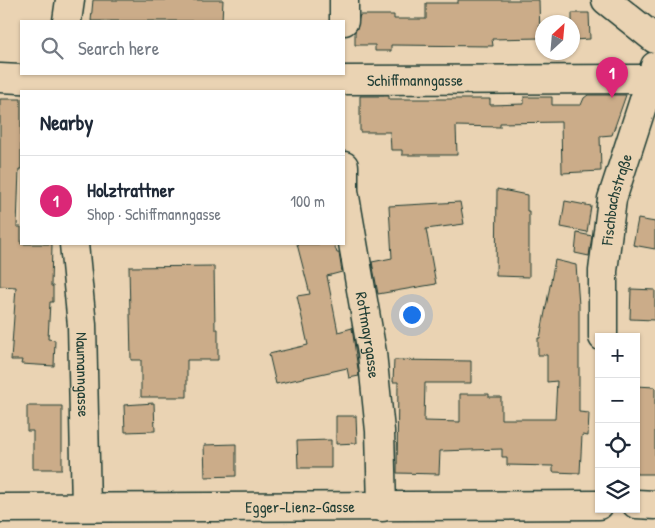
<!DOCTYPE html>
<html lang="en">
<head>
<meta charset="utf-8">
<style>
	body { margin:0; font-family:"Patrick Hand",sans-serif; background:#f6f6f7; color:#1f2937 }
	.controls { position:absolute; right:15px; bottom:15px; display:grid; overflow:hidden; border-radius:0px; box-shadow:0 1px 4px #0004 }
	.controls button { width:45px; height:45px; display:grid; place-items:center; padding:0; border:0; border-bottom:1px solid #e0e1e3; background:#fff; color:#1f2937; font:25px sans-serif }
	.compass { position:absolute; left:535px; top:15px; width:45px; height:45px; border-radius:50%; background:#fff; box-shadow:0 1px 4px #0004; rotate:26deg }
	.you { position:absolute; left:411px; top:314px; width:18px; height:18px; margin:-12px; border:4px solid #fff; border-radius:50%; background:#1a73e8; box-shadow:0 0 0 8px #1a73e833 }
	.badge { display:grid; place-items:center; width:32px; height:32px; border-radius:50%; background:#db2777; color:#fff; font-size:16px; font-weight:700 }
	.pin { position:absolute; translate:-50% -41px; filter:drop-shadow(0 1px 2px #0008) }
	.pin::after { content:''; position:absolute; top:26px; width:18px; height:15px; background:inherit; clip-path:polygon(0 0,100% 0,50% 100%) }
	.list { margin:0; padding:0; list-style:none }
	h2 { display:flex; justify-content:space-between; align-items:center; height:65px; margin:0; padding:0 20px; font-size:21px }
	h2 small { font-size:16px; font-weight:400; color:#747a83 }
	.list li { display:grid; grid-template-columns:32px 1fr auto; gap:15px; align-items:center; box-sizing:border-box; height:90px; padding:0 20px; border-top:1px solid #e0e1e3 }
	.list b { display:block; font-size:19px; white-space:nowrap }
	.list p { margin:0; font-size:16px; white-space:nowrap; color:#747a83 }
	.list em { font-size:16px; font-style:normal; color:#747a83 }
	.icon { flex:none; width:28px; height:28px; fill:none; stroke:currentColor; stroke-width:2; stroke-linecap:round; stroke-linejoin:round }
	.map { position:relative; flex:none; width:655px; height:528px; overflow:hidden }
	.search { position:absolute; background:#fff; box-shadow:0 1px 4px #0004; left:20px; top:20px; width:325px; height:55px; display:flex; align-items:center; gap:12px; box-sizing:border-box; padding:0 18px; border-radius:0px; color:#747a83; font-size:19px }
	.panel { position:absolute; background:#fff; box-shadow:0 1px 4px #0004; left:20px; top:90px; width:325px; height:155px; border-radius:0px }
	.map>svg:first-child { display:block }
	.building { fill:#cbac89; stroke:#1f3d34 }
	.lines { fill:none; stroke-linecap:round; stroke-linejoin:round }
	.minor-casing { stroke:#1f3d34; stroke-width:31 }
	.minor { stroke:#ead3b3; stroke-width:28 }
	.labels { text-anchor:middle; stroke-width:4; stroke-linejoin:round; paint-order:stroke }
	.street-label { font-size:16px; fill:#1f3d34; stroke:#ead3b3 }
</style>
</head>
<body>
<div class="map">
<svg width="655" height="528" viewBox="0 0 655 528">
	<rect width="100%" height="100%" fill="#ead3b3"/>
	<filter id="ink" filterUnits="userSpaceOnUse"><feTurbulence type="fractalNoise" baseFrequency=".02" numOctaves="2"/><feDisplacementMap in="SourceGraphic" scale="10" xChannelSelector="R" yChannelSelector="G"/><feConvolveMatrix kernelMatrix="1 2 1 2 8 2 1 2 1" color-interpolation-filters="sRGB"/></filter>
	<g filter="url(#ink)">
		<!-- building -->
		<path class="building" d="M93 0H223L222 21H91Z
			M458 0H539L540 38 492 39 493 46 391 45V51H375V45H355V31L360 15H394V19H426V3H458Z
			M572 13H589L590 39 572 40Z
			M588 95H626L612 135 600 136 601 171 562 173 561 122 500 123V127L456 126 457 155H402V150H391L390 132H360V96H389V99H490V105L524 104V97H552V105H581L584 98Z
			M0 99H21V169H19L17 227H21V244H52L51 286H53V302H50L48 339 55 340 54 366 21 364 22 360H11L16 287 0 286Z
			M497 189 527 195V211H529V277L496 276Z
			M565 201 591 206 587 232 561 227Z
			M460 202 464 224 426 229 436 284 378 294 372 262 392 258 389 206Z
			M638 219 655 222V249L633 245Z
			M577 233 592 236 589 256 575 253Z
			M297 244H334L337 253H339L342 272 327 276 338 332 352 328 359 376 349 378 347 368 276 384 269 354 308 345 297 296 310 294Z
			M555 260 576 265 579 305V412L589 413 588 436 582 435 580 473 553 472V466L507 465V457H502V449L440 451 439 474 397 473 398 382H393L394 360 471 361V383H425L424 421 460 422V394H489V397H501V419H555L557 381 547 382V355H538V338H540Z
			M214 266 215 329H218V360H187V397H141V360H131L129 267Z
			M631 289 655 290V320L630 319Z
			M636 386 655 387V474H636Z
			M154 403 155 431 125 432 124 405Z
			M27 406H62V469H33V431H27Z
			M336 416H356L357 443 336 444Z
			M331 440V468H298L297 441Z
			M236 444V476L205 477 204 445Z"/>
		<g class="lines">
			<defs>
				<g id="minor">
					<path d="M606 0 655 39"/>
					<path d="M67 21 70 0"/>
					<path d="M344 21V0"/>
					<path id="s1" d="M0 78 60 81 649 79"/>
					<path id="s2" d="M344 166V191L372 353 380 431 382 507"/>
					<path id="s3" d="M74 244 82 325 86 507"/>
					<path id="s4" d="M603 337V271L612 199 655 66"/>
					<path d="M636 504 655 505"/>
					<path id="s5" d="M0 508 599 505"/>
				</g>
			</defs>
			<!-- minor casing -->
			<use href="#minor" class="minor-casing"/>
			<!-- minor -->
			<use href="#minor" class="minor"/>
		</g>
	</g>
	<g class="labels">
		<!-- street labels -->
		<g class="street-label">
			<text dy="6" stroke="none"><textPath href="#s1" startOffset="415">Schiffmanngasse</textPath></text>
			<text dy="6" stroke="none"><textPath href="#s4" startOffset="139">Fischbachstraße</textPath></text>
			<text dy="6" stroke="none"><textPath href="#s2" startOffset="171">Rottmayrgasse</textPath></text>
			<text dy="6" stroke="none"><textPath href="#s3" startOffset="131">Naumanngasse</textPath></text>
			<text dy="6" stroke="none"><textPath href="#s5" startOffset="300">Egger-Lienz-Gasse</textPath></text>
		</g>
	</g>
</svg>
<div class="controls">
<button>+</button>
<button>−</button>
<button><svg class="icon" aria-label="locate" viewBox="0 0 24 24"><circle cx="12" cy="12" r="6"/><path d="M12 2v4M12 18v4M2 12h4M18 12h4"/></svg></button>
<button><svg class="icon" aria-label="layers" viewBox="0 0 24 24"><path d="M12 4l9 5-9 5-9-5zM3 14l9 5 9-5"/></svg></button>
</div>
<svg class="compass" viewBox="-18 -18 36 36"><path d="M0-13l5 13h-10z" fill="#e53935"/><path d="M0 13l5-13h-10z" fill="#747a83"/></svg>
<div class="you"></div>
<div class="pin badge" style="left:612px;top:98px">1</div>
<div class="search"><svg class="icon" aria-label="search" viewBox="0 0 24 24"><circle cx="10" cy="10" r="6"/><path d="M15 15l6 6"/></svg>Search here</div>
<section class="panel">
<h2>Nearby<small></small></h2>
<ul class="list">
<li><span class="badge">1</span><div><b>Holztrattner</b><p>Shop · Schiffmanngasse</p></div><em>100 m</em></li>
</ul>
</section>
</div>
</body>
</html>
